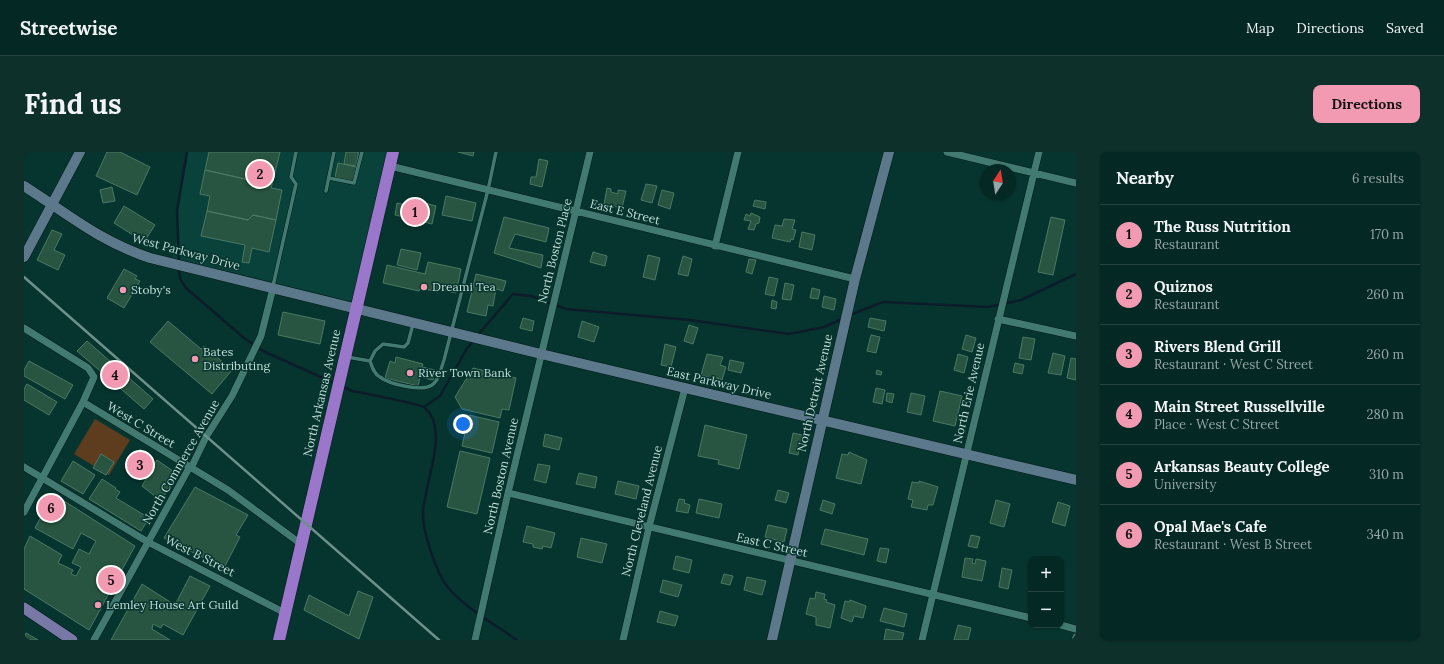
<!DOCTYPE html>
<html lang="en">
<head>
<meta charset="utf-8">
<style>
	body { margin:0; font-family:Lora,serif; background:#0d302b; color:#f1f3f6 }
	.controls { position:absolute; right:12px; bottom:12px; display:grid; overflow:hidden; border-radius:8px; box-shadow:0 1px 3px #0004 }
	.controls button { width:36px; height:36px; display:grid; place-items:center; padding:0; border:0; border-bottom:1px solid #254441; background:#042823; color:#f1f3f6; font:20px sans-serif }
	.compass { position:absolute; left:956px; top:12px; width:36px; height:36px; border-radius:50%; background:#042823; box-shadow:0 1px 3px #0004; rotate:12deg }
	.you { position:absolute; left:439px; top:272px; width:14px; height:14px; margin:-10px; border:3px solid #fff; border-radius:50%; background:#1a73e8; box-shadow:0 0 0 6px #1a73e833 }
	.badge { display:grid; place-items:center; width:26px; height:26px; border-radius:50%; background:#f19ab2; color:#111; font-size:13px; font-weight:700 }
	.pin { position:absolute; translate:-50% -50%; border:2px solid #fff; box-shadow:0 1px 4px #0006 }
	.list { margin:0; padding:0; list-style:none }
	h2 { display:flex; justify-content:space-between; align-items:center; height:52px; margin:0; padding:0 16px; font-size:17px }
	h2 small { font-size:13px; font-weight:400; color:#97a6a6 }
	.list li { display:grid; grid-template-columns:26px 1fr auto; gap:12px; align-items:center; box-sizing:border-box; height:60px; padding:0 16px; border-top:1px solid #254441 }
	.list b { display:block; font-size:15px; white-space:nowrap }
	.list p { margin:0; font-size:13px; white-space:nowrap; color:#97a6a6 }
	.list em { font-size:13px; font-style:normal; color:#97a6a6 }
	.map { position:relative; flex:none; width:1052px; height:488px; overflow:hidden; border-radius:8px }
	header { display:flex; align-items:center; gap:24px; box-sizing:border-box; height:56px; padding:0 20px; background:#042823; border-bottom:1px solid #254441 }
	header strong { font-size:19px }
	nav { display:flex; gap:22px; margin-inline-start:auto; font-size:14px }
	.intro { display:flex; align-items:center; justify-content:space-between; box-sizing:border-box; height:96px; padding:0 24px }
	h1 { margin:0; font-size:28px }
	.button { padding:10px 18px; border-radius:8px; background:#f19ab2; color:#111; font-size:14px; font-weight:700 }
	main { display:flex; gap:24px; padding:0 24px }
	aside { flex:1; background:#042823; border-radius:8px; box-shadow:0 1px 3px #0004 }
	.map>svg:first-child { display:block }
	.built { fill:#09423b }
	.green { fill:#5e3d1e }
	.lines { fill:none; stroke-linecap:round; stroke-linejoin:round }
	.stream { stroke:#0c1d29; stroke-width:2.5 }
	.building { fill:#285541; stroke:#4b7963 }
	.lane-casing { stroke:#001a16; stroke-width:4.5 }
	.street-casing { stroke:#001a16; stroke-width:8 }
	.secondary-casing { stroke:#001a16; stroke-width:11 }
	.primary-casing { stroke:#001a16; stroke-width:12 }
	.highway-casing { stroke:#001a16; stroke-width:13 }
	.lane { stroke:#427a71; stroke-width:3.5 }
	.street { stroke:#427a71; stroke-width:7 }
	.secondary { stroke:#5c798c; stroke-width:10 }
	.primary { stroke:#7778a6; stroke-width:11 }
	.highway { stroke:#9a77ca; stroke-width:12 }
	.rail { stroke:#6c908a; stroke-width:2.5 }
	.poi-dot { fill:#f19ab2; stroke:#06352f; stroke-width:1.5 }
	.labels { text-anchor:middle; stroke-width:3; stroke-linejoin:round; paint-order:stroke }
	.street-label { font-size:12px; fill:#c1ddd7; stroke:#06352f }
	.poi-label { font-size:12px; fill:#c1ddd7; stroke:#06352f; text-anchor:start }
</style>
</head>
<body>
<header>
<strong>Streetwise</strong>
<nav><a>Map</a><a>Directions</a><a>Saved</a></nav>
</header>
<div class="intro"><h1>Find us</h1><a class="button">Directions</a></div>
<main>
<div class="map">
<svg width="1052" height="488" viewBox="0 0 1052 488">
	<rect width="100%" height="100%" fill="#06352f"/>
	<!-- built -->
	<path class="built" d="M163 0H370L333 156 147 111 153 89V59Z"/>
	<!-- green -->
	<path class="green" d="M71 267 106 288 85 323 50 302Z"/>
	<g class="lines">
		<!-- stream -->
		<path class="stream" d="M155 110 153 59 163 0
			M155 117 156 127 162 136 220 186 239 199 310 231
			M826 163 859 150 964 155 997 148 1052 122
			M453 184 489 142 507 144 542 157 666 168 765 182 800 175 818 167
			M319 235 328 239C338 241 397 252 401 256 426 278 400 332 399 361 398 378 411 415 420 430 432 450 473 474 493 488
			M400 255 416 244 442 198 450 188"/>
	</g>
	<!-- building -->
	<path class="building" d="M83 0H96L126 15 113 43 72 24Z
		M185 0H256L248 33 181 18Z
		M322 0H335L332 14 320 12Z
		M434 0H450L449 4Z
		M515 7 524 9 518 35 506 32 507 25H512Z
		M314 11 332 15 329 29 311 25Z
		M181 18 248 33 247 36 258 38 252 68 229 63 224 68 183 59 186 44 176 42Z
		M622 32 633 34 628 51 617 48Z
		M88 35 91 49 79 51 76 38Z
		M583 36 587 37V40L594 42V38L602 39 598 56 580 52Z
		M638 38 650 41 646 57 634 53Z
		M422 44 452 51 448 69 418 63Z
		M731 48 742 50 741 57 729 54Z
		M373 51 400 57 401 51 412 54 408 72 371 63Z
		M100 54 131 73 120 90 90 71Z
		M183 59 224 68 229 63 252 68 245 100 228 96 225 111 218 110 221 93 177 84Z
		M727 61 736 65 735 71 732 72 730 78 724 77 727 69 720 68 722 62 726 64Z
		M480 65 525 76 522 90 491 82 485 96 519 103 517 116 470 101Z
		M1027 65 1041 68 1029 123 1014 120Z
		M760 67 771 68 768 77 772 78 769 88 767 87 766 90 748 86 751 73 758 74Z
		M28 78 38 82 30 98 41 103 34 118 13 108Z
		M778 80 791 83 788 98 775 95Z
		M377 97 397 101 393 118 373 113Z
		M569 100 583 104 581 114 566 110Z
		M624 103 636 106 631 128 619 125Z
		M659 104 668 107 664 124 654 122Z
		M725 107 732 108 728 122 722 120Z
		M404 110 437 117 432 141 411 136 410 139 396 136 395 139 359 131 363 113 401 122Z
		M100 117 113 124 111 127 116 129 100 156 83 146Z
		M452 122 482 129 479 139 472 137 469 154 464 153 462 164 443 160Z
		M745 125 754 127 750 144 741 142Z
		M761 131 770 133 767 148 758 147Z
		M788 136 796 138 794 147 786 146Z
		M800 144 812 147 810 158 798 155Z
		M748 148 753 150 752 157 747 156Z
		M259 160 301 169 296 192 254 183Z
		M499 166 510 169 508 179 496 176Z
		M846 166 862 169 860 179 844 175Z
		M144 169 177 197 180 194 208 218 188 242 126 190Z
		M558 169 575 175 570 190 554 185Z
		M665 173 674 176 669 192 660 189Z
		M847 183 856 185 852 201 843 199Z
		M942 183 952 186 948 200 938 197Z
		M999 185 1011 187 1007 208 995 206Z
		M63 189 129 247 120 257 53 199Z
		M641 192 652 195 647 215 637 213Z
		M1029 201 1041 204 1037 223 1024 221Z
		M683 202 699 205 696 213 702 215 698 228 693 226 692 228 677 223Z
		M934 202 944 205 940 221 930 218Z
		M372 205 399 212 398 215 411 218 409 228 396 225 394 234 361 226 366 209 371 211Z
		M1047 206 1052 207V228L1043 226Z
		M706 208 720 211 717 221 704 218Z
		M5 209 49 233 41 247 0 224V218Z
		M991 211 1000 213 998 222 989 220Z
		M449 216 492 226 485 258 478 257 476 266 438 257 431 245Z
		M853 218 858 220 857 223 852 222Z
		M3 232 33 250 25 263 0 248V237Z
		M852 236 861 238 858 252 849 250Z
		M916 239 938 244 931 274 909 269Z
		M863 241 870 242 868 251 862 249Z
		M887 241 901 244 897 263 883 260Z
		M445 263 475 270 468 301 438 294Z
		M681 273 723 283 715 317 694 312 695 308 674 304Z
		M769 281 778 283 774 303 765 301Z
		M521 282 538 286 535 298 519 294Z
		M116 297 129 306 116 328 103 320Z
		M436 299 466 306 453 362 423 355Z
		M825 300 843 308 837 332 812 326 818 302 824 303Z
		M77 302 90 310 82 323 69 316Z
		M133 308 153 322 137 349 118 334Z
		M49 309 71 323 59 342 37 329Z
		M514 312 526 314 522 331 510 328Z
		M555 321 573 325 571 336 552 332Z
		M78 327 92 336 91 337 96 340 92 346 125 366 117 379 65 347Z
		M594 329 615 334 612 347 591 342Z
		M895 329 914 335 909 353H904L903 358 887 355 889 348 884 347 888 330 895 331Z
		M171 335 224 363 212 383 216 385 201 414 197 411 196 414 140 386Z
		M754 338 765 341 762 351 751 348Z
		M29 342 111 394 65 478 0 437V397L6 384 38 403 34 411 49 418 47 422 52 424 57 415 48 411 55 397 65 402 72 389 57 381 49 397 11 376Z
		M655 347 661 348 660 351 666 353 664 361 652 359Z
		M675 347 698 352 695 366 672 361Z
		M799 348 811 352 808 362 796 358Z
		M972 348 986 352 980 375 966 371Z
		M1034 350 1046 354 1041 374 1028 370Z
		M744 373 763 377 760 390 741 385Z
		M503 374 531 381 527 396 519 394 518 397 509 395V392L499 390Z
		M801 377 844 387 840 403 797 392Z
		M947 383 956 385 953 396 944 394Z
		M557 386 583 392 578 411 553 405Z
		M856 396 865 397 862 411 853 409Z
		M652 404 668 408 665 421 649 417Z
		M941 406 949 407 948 411 951 412 952 407 962 409 958 429 938 425Z
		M978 416 988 418 984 437 975 435Z
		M700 422 709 424 706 433 697 431Z
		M166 424 186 434 159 483 139 472 137 476 129 472 128 477 146 488H87L118 432 151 453Z
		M723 425 742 429 738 443 720 438Z
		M639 428 658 433 654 445 636 440Z
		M334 439 349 445 335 487 280 458 285 443 325 464Z
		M792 440 801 442 800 447 803 448 802 450 811 453 806 476 792 473V465L782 462 786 446 791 447Z
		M826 448 842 454 839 466 830 464 828 470 817 466 821 449 825 450Z
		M860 456 883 462 880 475 856 469Z
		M636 459 654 464 651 474 633 470Z
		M934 473 947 476 944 488H930Z
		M862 477 880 481 878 488H860Z
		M2 481 14 488H0Z"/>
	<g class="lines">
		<defs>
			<path id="lane" d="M305 26 330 31 338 0
				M302 39 310 0
				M249 134 272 32 267 25 272 0
				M389 172 384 191 380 195 359 192 351 199 346 209C348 215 350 222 356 225 365 232 398 240 408 233 415 229 417 216 420 208L464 38 472 0
				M323 205 346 209"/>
			<path id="street" d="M923 0 1052 31
				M366 14 831 127
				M691 94 714 0
				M974 167 1052 184
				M0 176 64 216 70 225 59 250 0 360
				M59 250 204 338 277 392
				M0 315 124 390 261 461
				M484 341 1007 466
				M1037 473 1052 477
				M70 488 165 316 168 314 182 285 208 244 237 184 249 136
				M451 488 484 341 566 0
				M599 488 625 375 661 236
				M898 488 1015 0
				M1051 488 1052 485"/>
			<path id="secondary" d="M0 34C44 62 75 89 126 106L517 202 1052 328
				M0 105 56 0
				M748 488 831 127 865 0"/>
			<path id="primary" d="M0 456 48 488"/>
			<path id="highway" d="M255 488 369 0"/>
		</defs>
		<!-- lane casing -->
		<use href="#lane" class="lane-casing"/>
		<!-- street casing -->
		<use href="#street" class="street-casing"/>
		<!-- secondary casing -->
		<use href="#secondary" class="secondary-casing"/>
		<!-- primary casing -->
		<use href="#primary" class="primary-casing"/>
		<!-- highway casing -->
		<use href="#highway" class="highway-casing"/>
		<!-- lane -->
		<use href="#lane" class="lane"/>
		<!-- street -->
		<use href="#street" class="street"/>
		<!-- secondary -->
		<use href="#secondary" class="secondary"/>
		<!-- primary -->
		<use href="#primary" class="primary"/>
		<!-- highway -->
		<use href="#highway" class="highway"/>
		<!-- rail -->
		<path class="rail" d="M0 125 415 488"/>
	</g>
	<!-- markers -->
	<g class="poi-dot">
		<circle cx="400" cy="135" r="4"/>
		<circle cx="99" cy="138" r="4"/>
		<circle cx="171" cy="207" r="4"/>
		<circle cx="386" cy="221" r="4"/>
		<circle cx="74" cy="453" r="4"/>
	</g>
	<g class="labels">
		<!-- street labels -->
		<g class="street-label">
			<text transform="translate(601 60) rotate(14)" y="4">East E Street</text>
			<text transform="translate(531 99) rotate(-76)" y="4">North Boston Place</text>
			<text transform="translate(162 100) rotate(15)" y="4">West Parkway Drive</text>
			<text transform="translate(695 231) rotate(13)" y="4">East Parkway Drive</text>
			<text transform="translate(298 241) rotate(-77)" y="4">North Arkansas Avenue</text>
			<text transform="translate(791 241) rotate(-77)" y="4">North Detroit Avenue</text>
			<text transform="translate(945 241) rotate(-77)" y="4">North Erie Avenue</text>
			<text transform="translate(117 273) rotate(31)" y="4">West C Street</text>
			<text transform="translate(157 310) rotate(-60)" y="4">North Commerce Avenue</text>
			<text transform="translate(477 324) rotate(-77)" y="4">North Boston Avenue</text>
			<text transform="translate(618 359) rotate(-76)" y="4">North Cleveland Avenue</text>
			<text transform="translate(748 393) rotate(13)" y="4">East C Street</text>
			<text transform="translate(176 404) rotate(27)" y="4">West B Street</text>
		</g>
		<!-- poi labels -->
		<g class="poi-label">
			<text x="408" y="139">Dreami Tea</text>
			<text x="107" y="142">Stoby's</text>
			<text x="179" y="204">Bates<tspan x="179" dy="14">Distributing</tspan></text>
			<text x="394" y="225">River Town Bank</text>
			<text x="82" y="457">Lemley House Art Guild</text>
		</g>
	</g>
</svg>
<div class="controls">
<button>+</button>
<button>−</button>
</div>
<svg class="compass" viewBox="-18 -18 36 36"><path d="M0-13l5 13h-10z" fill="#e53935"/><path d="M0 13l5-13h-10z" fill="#97a6a6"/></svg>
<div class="you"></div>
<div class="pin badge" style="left:391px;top:60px">1</div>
<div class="pin badge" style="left:236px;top:22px">2</div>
<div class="pin badge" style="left:116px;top:313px">3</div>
<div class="pin badge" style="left:91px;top:223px">4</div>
<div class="pin badge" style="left:87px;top:428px">5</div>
<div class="pin badge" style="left:27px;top:356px">6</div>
</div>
<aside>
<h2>Nearby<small>6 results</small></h2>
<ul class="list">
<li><span class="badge">1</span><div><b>The Russ Nutrition</b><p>Restaurant</p></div><em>170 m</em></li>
<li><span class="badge">2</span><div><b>Quiznos</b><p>Restaurant</p></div><em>260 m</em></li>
<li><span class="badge">3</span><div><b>Rivers Blend Grill</b><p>Restaurant · West C Street</p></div><em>260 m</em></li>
<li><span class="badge">4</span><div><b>Main Street Russellville</b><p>Place · West C Street</p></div><em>280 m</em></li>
<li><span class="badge">5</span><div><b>Arkansas Beauty College</b><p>University</p></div><em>310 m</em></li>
<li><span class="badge">6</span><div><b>Opal Mae's Cafe</b><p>Restaurant · West B Street</p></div><em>340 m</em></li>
</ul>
</aside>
</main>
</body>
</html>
